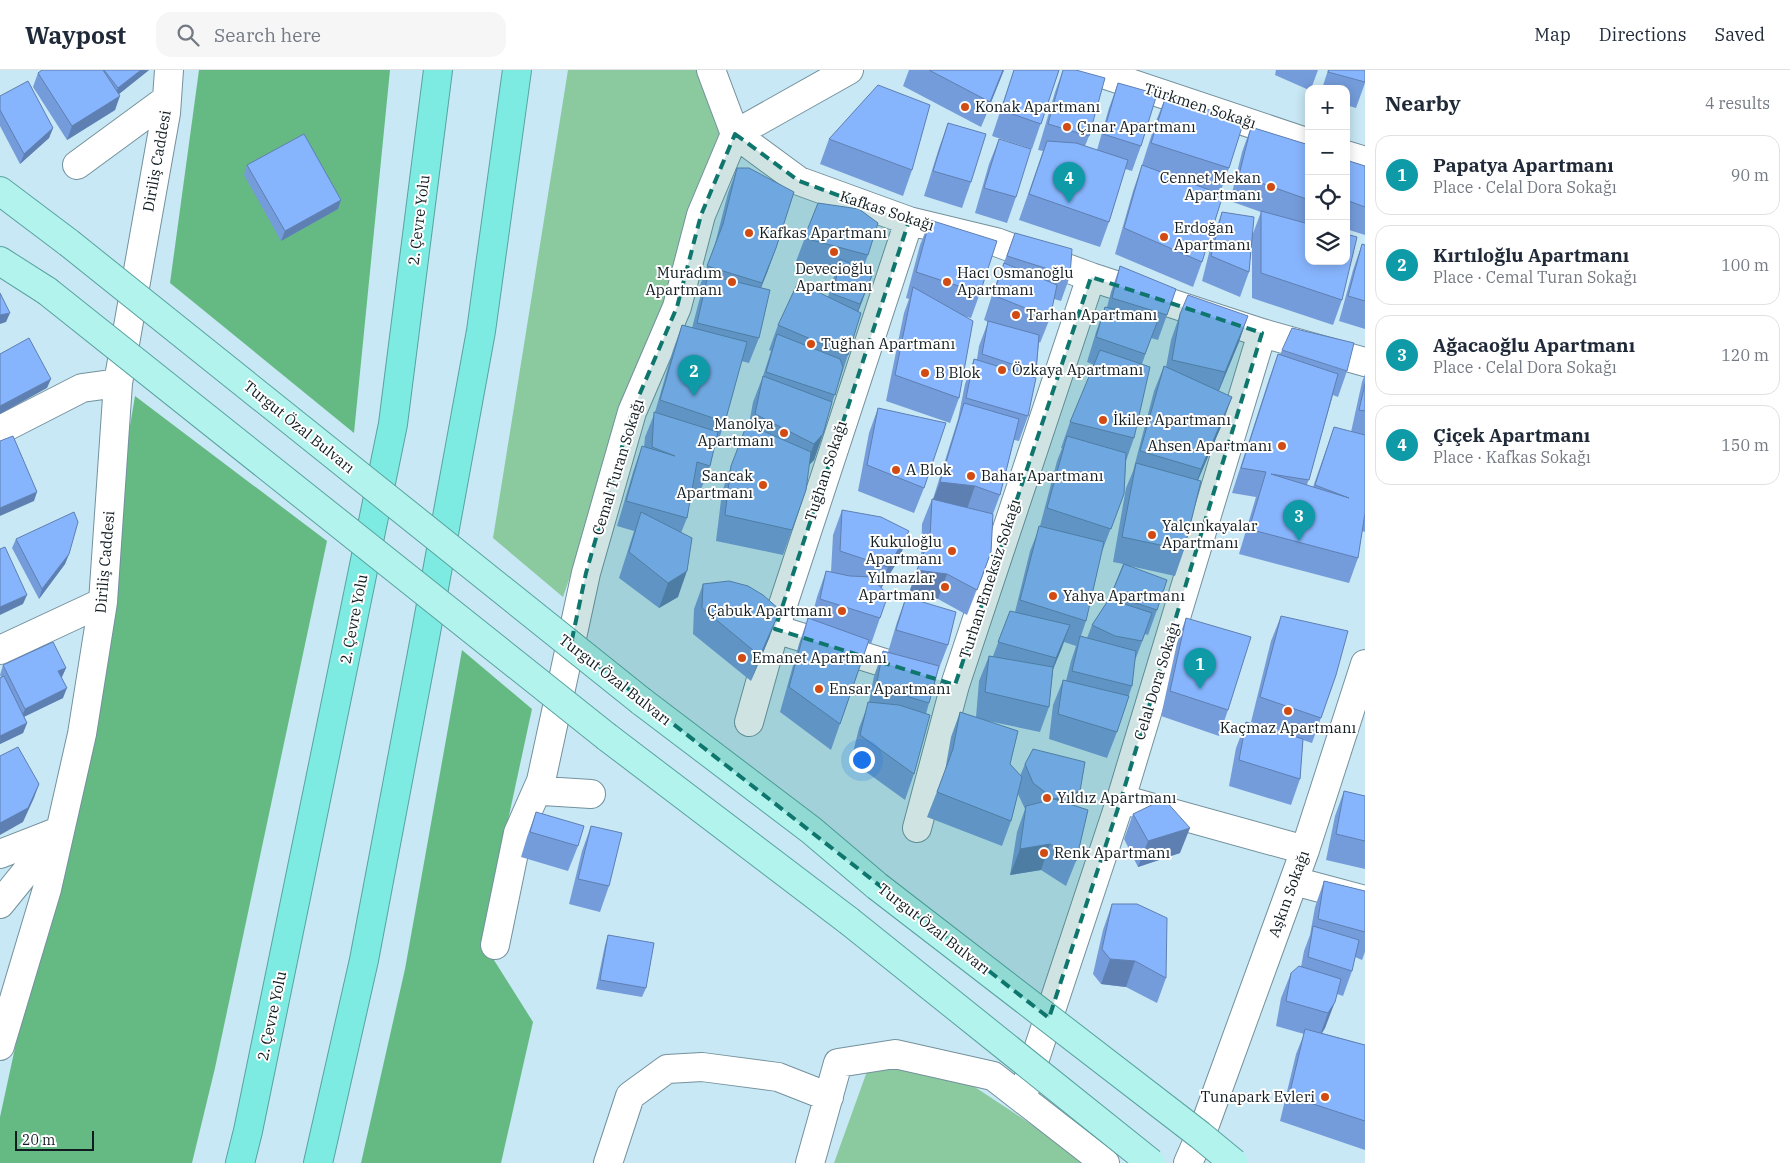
<!DOCTYPE html>
<html lang="en">
<head>
<meta charset="utf-8">
<style>
	body { margin:0; font-family:"IBM Plex Serif",serif; background:#f6f6f7; color:#1f2937 }
	.controls { position:absolute; right:15px; top:15px; display:grid; overflow:hidden; border-radius:10px; box-shadow:0 2px 12px #0003 }
	.controls button { width:45px; height:45px; display:grid; place-items:center; padding:0; border:0; border-bottom:1px solid #e0e1e3; background:#fff; color:#1f2937; font:25px sans-serif }
	.scale { position:absolute; left:15px; bottom:12px; width:79px; box-sizing:border-box; padding-left:5px; border:2px solid #111c21; border-top:0; font-size:14px; line-height:18px; white-space:nowrap; color:#111c21; -webkit-text-stroke:4px #fff; paint-order:stroke }
	.you { position:absolute; left:861px; top:689px; width:18px; height:18px; margin:-12px; border:4px solid #fff; border-radius:50%; background:#1a73e8; box-shadow:0 0 0 8px #1a73e833 }
	.badge { display:grid; place-items:center; width:32px; height:32px; border-radius:50%; background:#d14b13; color:#fff; font-size:16px; font-weight:700 }
	.pin { position:absolute; translate:-50% -41px; filter:drop-shadow(0 1px 2px #0008) }
	.pin::after { content:''; position:absolute; top:26px; width:18px; height:15px; background:inherit; clip-path:polygon(0 0,100% 0,50% 100%) }
	.list { margin:0; padding:0; list-style:none }
	h2 { display:flex; justify-content:space-between; align-items:center; height:65px; margin:0; padding:0 20px; font-size:21px }
	h2 small { font-size:16px; font-weight:400; color:#747a83 }
	.list li { display:grid; grid-template-columns:32px 1fr auto; gap:15px; align-items:center; box-sizing:border-box; height:80px; margin:0 10px 10px; padding:0 10px; border:1px solid #e0e1e3; border-radius:15px }
	.list b { display:block; font-size:19px; white-space:nowrap }
	.list p { margin:0; font-size:16px; white-space:nowrap; color:#747a83 }
	.list em { font-size:16px; font-style:normal; color:#747a83 }
	.icon { flex:none; width:28px; height:28px; fill:none; stroke:currentColor; stroke-width:2; stroke-linecap:round; stroke-linejoin:round }
	.map { position:relative; flex:none; width:1365px; height:1093px; overflow:hidden }
	header { display:flex; align-items:center; gap:30px; box-sizing:border-box; height:70px; padding:0 25px; background:#fff; border-bottom:1px solid #e0e1e3 }
	header strong { font-size:24px }
	nav { display:flex; gap:28px; margin-inline-start:auto; font-size:18px }
	.search { width:350px; height:45px; background:#f6f6f7; display:flex; align-items:center; gap:12px; box-sizing:border-box; padding:0 18px; border-radius:15px; color:#747a83; font-size:19px }
	main { display:flex }
	aside { flex:1; background:#fff }
	.map>svg:first-child { display:block }
	.green { fill:#8bc99f }
	.forest { fill:#65ba84 }
	.lines { fill:none; stroke-linecap:round; stroke-linejoin:round }
	.minor-casing { stroke:#73919d; stroke-width:30 }
	.major-casing { stroke:#58a39f; stroke-width:30 }
	.highway-casing { stroke:#58a39f; stroke-width:30 }
	.minor { stroke:#fff; stroke-width:28 }
	.major { stroke:#b2f3ee; stroke-width:28 }
	.highway { stroke:#7eebe3; stroke-width:28 }
	.major-bridge-casing { stroke:#58a39f; stroke-width:30; stroke-linecap:butt }
	.major-bridge { stroke:#b2f3ee; stroke-width:28 }
	.wall { fill:#749cda }
	.shaded-wall { fill:#5e7fb1 }
	.building { fill:#87b5fd; stroke:#5e7fb1 }
	.marked { fill:#0f766e; fill-opacity:0.2; stroke:#0f766e; stroke-width:4; stroke-dasharray:10 6; stroke-linejoin:round }
	.poi-dot { fill:#d14b13; stroke:#fff; stroke-width:2 }
	.labels { text-anchor:middle; stroke-width:4; stroke-linejoin:round; paint-order:stroke }
	.street-label { font-size:15px; fill:#111c21; stroke:#fff }
	.poi-label { font-size:15px; fill:#111c21; stroke:#fff; text-anchor:start }
</style>
</head>
<body>
<header>
<strong>Waypost</strong>
<div class="search"><svg class="icon" aria-label="search" viewBox="0 0 24 24"><circle cx="10" cy="10" r="6"/><path d="M15 15l6 6"/></svg>Search here</div>
<nav><a>Map</a><a>Directions</a><a>Saved</a></nav>
</header>
<main>
<div class="map">
<svg width="1365" height="1093" viewBox="0 0 1365 1093">
	<rect width="100%" height="100%" fill="#c8e8f5"/>
	<!-- green -->
	<path class="green" d="M568 0H726L732 54 681 182 563 527 493 468Z
		M870 993 958 1006 1061 1074 1086 1093H834Z"/>
	<!-- forest -->
	<path class="forest" d="M199 0H390L354 363 170 213Z
		M135 326 327 471 215 998 192 1093H0V1047L63 757Z
		M462 580 532 639 482 871 533 952 501 1093H361L405 899Z"/>
	<g class="lines">
		<defs>
			<path id="minor" d="M711 0 735 64
				M1091 0 1309 73
				M735 64 799 111 909 151 996 172 1091 207 1262 263 1365 292
				M735 64 849 0
				M1346 85 1365 91
				M77 95 167 29
				M0 360 82 318 118 313
				M775 559 914 602
				M0 580 103 532
				M749 652 775 559 909 151
				M541 711 543 721 591 724
				M1121 729 1305 780
				M917 758 955 615 1091 207
				M0 784 59 761
				M1294 811 1365 830
				M0 834 56 765
				M495 875 518 763 541 711 586 503 632 342 677 237 701 145 735 64
				M0 976 47 819 82 664 103 532 118 313 166 43 169 0
				M1022 1028 1121 729 1262 263
				M608 1093 630 1026 667 999 702 997 778 1007 829 1027
				M810 1093 838 993 895 984 993 1006 1105 1093
				M1188 1093 1206 1052 1305 780 1365 594"/>
			<path id="major" d="M0 121 69 173
				M0 191 47 221
				M641 631 811 760 877 816
				M607 667 849 851"/>
			<path id="highway" d="M240 1093 248 1061 393 354 438 0
				M318 1093 364 890 426 562 481 261 517 0"/>
		</defs>
		<!-- minor casing -->
		<use href="#minor" class="minor-casing"/>
		<!-- major casing -->
		<use href="#major" class="major-casing"/>
		<!-- highway casing -->
		<use href="#highway" class="highway-casing"/>
		<!-- minor -->
		<use href="#minor" class="minor"/>
		<!-- major -->
		<use href="#major" class="major"/>
		<!-- highway -->
		<use href="#highway" class="highway"/>
		<defs>
			<path id="major-bridge" d="M69 173 641 631
				M47 221 607 667
				M877 816 1200 1065 1234 1093
				M849 851 1151 1093"/>
		</defs>
		<!-- major-bridge casing -->
		<use href="#major-bridge" class="major-bridge-casing"/>
		<!-- major-bridge -->
		<use href="#major-bridge" class="major-bridge"/>
	</g>
	<!-- wall -->
	<path class="wall" d="M42 0H149L119 24 115 40 67 70 33 17 38 3Z
		M909 0H1004L981 57 903 16Z
		M1014 0H1059L1032 79 992 66Z
		M1063 0 1089 66 1085 76 1097 80 1109 38 1118 13 1141 76 1132 101 1125 99 1109 152 1100 177 1019 150 1043 81 1038 80 1055 22Z
		M1276 0H1318L1311 19H1309V20L1275 5Z
		M1328 0H1365V13L1356 38 1346 35V19H1322Z
		M0 26 53 58 49 68 20 94 0 56Z
		M1166 26 1229 98 1220 123 1207 119 1202 192 1193 217 1115 184 1133 121 1142 95 1156 51Z
		M948 53 971 112 962 138 924 126 939 78Z
		M1251 57 1309 75V191L1342 230 1333 255 1252 228V168L1249 202 1240 227 1202 211 1213 167 1222 142 1252 166 1261 142 1230 131 1242 82Z
		M829 69 912 100 903 126 820 94Z
		M999 69 1016 127 1007 153 975 143 989 94Z
		M1346 90 1365 96V165L1346 159Z
		M247 95 341 130 338 139 281 171 244 105Z
		M737 98 776 178 761 218 759 268 749 293 741 291 725 352 716 377H714L710 396 700 422 692 419 687 448 681 463 678 527 659 538 619 508 634 461 617 456 633 402 642 376 644 377 645 367 655 342 673 280 682 255 692 258 699 231 702 222 698 221 715 174 728 123Z
		M818 133 868 185 863 199V229L858 242 848 285 831 336 823 364 814 390 809 395 792 460 783 485 716 471 722 422 731 396 749 354 753 332 763 306 771 281 769 280 778 255 822 224 828 227 831 215 835 204 795 194Z
		M930 150 980 223 971 248 963 246 959 328 950 353 886 331 904 243 909 229 906 228 920 175Z
		M1015 163 1070 206 1061 231 1054 229 1050 248 1040 273 1039 272 1036 302 1034 308 1028 346 1019 371 1014 370 1000 425 993 444 991 482 967 545 938 529 908 526 921 490 922 454 932 429H933L958 349 965 314 974 289H977L979 276 988 252 984 250 994 219Z
		M1362 174 1365 175V259L1339 251 1353 200Z
		M1120 196 1167 245 1158 270 1151 268 1142 294 1134 368 1126 391 1124 424 1101 484 1086 551 1081 566 1087 568 1092 555 1109 529 1123 494 1113 492 1126 418 1133 401 1154 321 1164 296 1166 297 1171 270 1180 244 1239 272 1219 321 1223 352 1198 410 1184 480 1175 506 1130 496 1157 540 1148 565 1145 564 1134 593 1132 616 1117 662 1107 688 1049 669 1053 635 1063 610 1066 611 1071 591 1076 576 1064 572 1053 600 1049 637 1040 662 983 650 1010 694 1020 706 1025 694 1075 736 1076 791 1066 816 1041 800 1010 805 1017 762 1025 739 1018 724 1011 751 1002 776 927 747 945 701 951 667 960 642 976 647 979 611 989 586H993L1010 541 1015 542 1030 481 1040 456 1057 391 1062 378H1061L1070 352 1094 295 1087 292 1096 262 1105 237H1107L1111 222Z
		M1282 280 1347 301 1338 327 1333 325 1307 415 1313 417 1334 357 1351 362 1362 312 1365 304V462L1362 461 1358 488 1349 513 1239 484 1256 427 1232 423 1269 309 1278 284 1280 285Z
		M878 338 924 418 914 443 858 421 869 363Z
		M842 440 900 487 881 518 880 548 871 574 868 573 831 680 780 642 799 574 808 548 811 550 817 527 826 501 831 502 833 465Z
		M16 469 69 484 65 494 39 529 12 478Z
		M703 514 770 566 751 611 693 564 694 539Z
		M906 527 948 575 938 601 929 633 926 644 914 704 905 730 851 691 859 658 869 632 874 606 883 581 888 582 897 552Z
		M1281 546 1336 605 1312 673 1303 670 1300 709 1291 735 1229 716 1236 678 1246 652 1283 663 1251 652 1271 571Z
		M1186 548 1228 640 1219 666 1161 646 1177 573Z
		M3 595 66 598 61 608 63 628 24 647 27 653 23 663 0 674V608L1 607 0 605Z
		M1344 721 1365 726V799L1326 790 1335 746Z
		M536 742 578 776 568 801 521 787 527 767Z
		M1133 744 1180 783 1138 797 1124 769Z
		M591 756 609 816 600 842 569 834 582 781Z
		M1324 811 1365 821V882L1362 890 1355 887 1352 901 1343 926 1337 924 1325 958 1322 963 1365 975V1080L1280 1051 1296 984 1304 964 1276 956 1281 928 1291 903 1301 897 1304 881 1310 865 1315 837Z
		M1112 834 1166 908 1157 933 1126 917 1101 914 1093 904 1103 860Z
		M608 865 646 918 642 927 596 919 605 875Z"/>
	<!-- shaded-wall -->
	<path class="shaded-wall" d="M141 0H149L114 28 118 18Z
		M1003 0H1004L981 57 990 32Z
		M120 26 115 40 67 70 72 56Z
		M53 58 49 68 20 94 24 84Z
		M341 130 338 139 281 171 285 161Z
		M776 178 767 203 752 239 762 213Z
		M873 203 863 229 851 260 860 234Z
		M10 243 6 252 0 254V245Z
		M1248 246 1239 272 1216 327 1225 302Z
		M51 309 47 318 0 344V336Z
		M1232 327 1223 352 1192 424 1201 399Z
		M823 364 814 390 805 399 814 374Z
		M940 412 975 416 966 442 931 435Z
		M37 422 34 431 0 446V438Z
		M909 461 900 487 879 522 888 497Z
		M991 482 982 508 967 545 977 520Z
		M69 484 65 494 39 529 42 519Z
		M917 500 947 504 938 529 908 526Z
		M687 501 678 527 659 538 668 513Z
		M27 525 23 534 0 545V537Z
		M780 540 770 566 751 611 760 586Z
		M1070 555 1061 580 1047 613 1056 588Z
		M66 598 62 607 55 611 58 601Z
		M67 618 63 628 21 648 25 639Z
		M27 653 23 663 0 674V666Z
		M39 714 34 728 23 752 0 765V753Z
		M1080 721 1071 746 1054 729Z
		M1190 758 1180 783 1138 797 1148 771Z
		M1050 774 1041 800 1010 805 1020 779Z
		M1110 889 1135 891 1126 917 1101 914Z
		M1335 932 1325 958 1319 968 1328 943Z"/>
	<!-- building -->
	<path class="building" d="M42 0H103L120 26 72 56 38 3Z
		M104 0H141L118 18Z
		M929 0H1003L990 32Z
		M1014 0H1059L1041 54 1001 40Z
		M1063 0H1076L1105 8 1089 66 1048 54Z
		M1329 0H1365V12L1328 2Z
		M28 11 53 58 24 84 0 40V26Z
		M1118 13 1157 24 1141 76 1103 64Z
		M878 15 930 35 912 100 829 69Z
		M1166 26 1244 51 1229 98 1151 73Z
		M948 53 986 64 971 112 933 101Z
		M1251 57 1309 75V130L1239 105Z
		M304 64 341 130 285 161 247 95Z
		M999 69 1031 79 1016 127 984 118Z
		M1047 71 1076 73 1128 90 1109 152 1029 124Z
		M1346 90 1365 96V137L1346 130Z
		M1142 95 1223 125 1202 192 1124 158Z
		M737 98H749L794 122 776 178 762 213 707 196 723 154Z
		M818 133 859 139 878 153 868 185 804 168Z
		M1261 141 1309 154V191H1346V164L1357 167 1342 230 1261 203Z
		M1222 142 1254 147 1249 202 1211 186Z
		M930 150 997 171 980 223 916 202Z
		M1015 163 1072 179 1070 206 1007 186Z
		M1362 174 1365 175V231L1348 226Z
		M840 189 873 203 860 234 833 224Z
		M1004 193 1057 215 1050 248 993 225Z
		M1120 196 1176 219 1167 245 1112 228Z
		M708 205 770 220 759 268 697 253Z
		M799 210 822 224 861 243 848 285 778 255Z
		M913 217 973 251 959 328 895 305Z
		M0 223 10 243 0 245Z
		M1188 225 1248 246 1225 302 1172 290 1180 244Z
		M1105 237 1158 250 1145 284 1096 267Z
		M988 251 1039 265 1036 302 982 284Z
		M682 255 747 272 725 352 660 330Z
		M1292 258 1354 273 1347 301 1282 280Z
		M777 264 840 289 843 297 835 325 766 302Z
		M29 268 51 309 0 336V284Z
		M1100 280 1150 297 1134 368 1070 352Z
		M1278 284 1338 304 1309 410 1271 404 1349 428 1315 415 1334 357 1365 365V443L1358 488 1249 459 1266 402 1241 398Z
		M974 289 1036 308 1028 346 966 328Z
		M1164 296 1232 327 1201 399 1140 381Z
		M763 306 832 332 823 364 814 374 755 344Z
		M1365 314V341L1359 340Z
		M964 333 1019 349 1000 425 975 416 940 412Z
		M878 338 946 353 924 418 867 395Z
		M654 342 718 362 710 396 697 392 687 448 626 431 642 376 675 386 652 377Z
		M747 354 811 382 806 420 792 460 725 445 731 396Z
		M13 366 37 422 0 438V371Z
		M1067 366 1126 383 1124 424 1111 459 1047 438Z
		M1136 393 1201 411 1184 480 1122 467Z
		M932 429 993 444 991 482 977 520 947 504 917 500 930 467Z
		M842 440 881 447 909 461 888 497 840 481Z
		M74 442 78 452 69 484 42 519 16 469Z
		M641 442 692 468 687 501 668 513 629 482Z
		M1039 456 1104 472 1086 551 1020 530Z
		M5 477 27 525 0 537V479Z
		M1124 494 1167 510 1157 540 1111 525Z
		M826 501 850 506 871 507 888 525 880 548 820 529Z
		M729 511 748 516 763 525 780 540 760 586 702 538 703 514Z
		M906 527 956 542 948 575 896 560Z
		M1109 529 1152 543 1142 571 1115 566 1092 555Z
		M1010 541 1070 555 1056 588 998 572Z
		M1281 546 1348 561 1336 605 1321 648 1260 627Z
		M808 548 869 570 840 654 789 617Z
		M1186 548 1251 567 1228 640 1170 621Z
		M1080 566 1136 581 1132 616 1072 601Z
		M53 572 66 598 58 601 67 618 25 639 3 595Z
		M883 581 939 596 929 633 876 617Z
		M989 586 1053 597 1049 637 985 622Z
		M4 606 27 653 0 666V608Z
		M1063 610 1129 626 1117 662 1058 644Z
		M868 632 899 635 930 645 914 704 860 665Z
		M960 642 1018 661 1010 694 1022 707 1011 751 937 722 953 679Z
		M1246 652 1303 669 1300 709 1239 690Z
		M18 677 39 714 28 738 0 753V686Z
		M1033 679 1085 692 1080 721 1054 729 1088 740 1076 791 1050 774 1020 779 1026 736 1054 729 1033 713 1025 694Z
		M1344 721 1365 726V771L1336 764Z
		M1164 729 1190 758 1148 771 1133 744Z
		M536 742 584 756 578 776 530 762Z
		M591 756 622 763 609 816 578 809Z
		M1324 811 1365 821V862L1318 849Z
		M1112 834H1137L1167 848 1166 908 1135 891 1110 889 1102 879Z
		M1313 856 1359 870 1352 901 1308 887Z
		M608 865 654 873 646 918 600 910Z
		M1299 896 1341 909 1335 932 1328 943 1286 931 1291 903Z
		M1305 959 1365 975V1051L1289 1026Z"/>
	<!-- marked area -->
	<path class="marked" d="M735 64 799 111 909 151 775 559 955 615 1091 207 1262 263 1121 729 1049 948 571 574 586 503 632 342 677 237 701 145Z"/>
	<!-- markers -->
	<g class="poi-dot">
		<circle cx="965" cy="37" r="5"/>
		<circle cx="1067" cy="57" r="5"/>
		<circle cx="1271" cy="117" r="5"/>
		<circle cx="749" cy="163" r="5"/>
		<circle cx="1164" cy="167" r="5"/>
		<circle cx="834" cy="182" r="5"/>
		<circle cx="732" cy="212" r="5"/>
		<circle cx="947" cy="212" r="5"/>
		<circle cx="1016" cy="245" r="5"/>
		<circle cx="811" cy="274" r="5"/>
		<circle cx="1002" cy="300" r="5"/>
		<circle cx="925" cy="303" r="5"/>
		<circle cx="1103" cy="350" r="5"/>
		<circle cx="784" cy="363" r="5"/>
		<circle cx="1282" cy="376" r="5"/>
		<circle cx="896" cy="400" r="5"/>
		<circle cx="971" cy="406" r="5"/>
		<circle cx="763" cy="415" r="5"/>
		<circle cx="1152" cy="465" r="5"/>
		<circle cx="952" cy="481" r="5"/>
		<circle cx="945" cy="517" r="5"/>
		<circle cx="1053" cy="526" r="5"/>
		<circle cx="842" cy="541" r="5"/>
		<circle cx="742" cy="588" r="5"/>
		<circle cx="819" cy="619" r="5"/>
		<circle cx="1288" cy="641" r="5"/>
		<circle cx="1047" cy="728" r="5"/>
		<circle cx="1044" cy="783" r="5"/>
		<circle cx="1325" cy="1027" r="5"/>
	</g>
	<g class="labels">
		<!-- street labels -->
		<g class="street-label">
			<text transform="translate(1200 36) rotate(18)" y="5">Türkmen Sokağı</text>
			<text transform="translate(157 91) rotate(-80)" y="5">Diriliş Caddesi</text>
			<text transform="translate(887 141) rotate(18)" y="5">Kafkas Sokağı</text>
			<text transform="translate(419 150) rotate(-83)" y="5">2. Çevre Yolu</text>
			<text transform="translate(299 357) rotate(39)" y="5">Turgut Özal Bulvarı</text>
			<text transform="translate(618 397) rotate(-73)" y="5">Cemal Turan Sokağı</text>
			<text transform="translate(826 401) rotate(-72)" y="5">Tuğhan Sokağı</text>
			<text transform="translate(105 492) rotate(-85)" y="5">Diriliş Caddesi</text>
			<text transform="translate(990 509) rotate(-72)" y="5">Turhan Emeksiz Sokağı</text>
			<text transform="translate(354 549) rotate(-79)" y="5">2. Çevre Yolu</text>
			<text transform="translate(615 610) rotate(38)" y="5">Turgut Özal Bulvarı</text>
			<text transform="translate(1157 611) rotate(-73)" y="5">Celal Dora Sokağı</text>
			<text transform="translate(1289 824) rotate(-70)" y="5">Aşkın Sokağı</text>
			<text transform="translate(934 859) rotate(38)" y="5">Turgut Özal Bulvarı</text>
			<text transform="translate(272 946) rotate(-78)" y="5">2. Çevre Yolu</text>
		</g>
		<!-- poi labels -->
		<g class="poi-label">
			<text x="975" y="42">Konak Apartmanı</text>
			<text x="1077" y="62">Çınar Apartmanı</text>
			<text x="1261" y="113" text-anchor="end">Cennet Mekan<tspan x="1261" dy="17">Apartmanı</tspan></text>
			<text x="1174" y="163">Erdoğan<tspan x="1174" dy="17">Apartmanı</tspan></text>
			<text x="759" y="168">Kafkas Apartmanı</text>
			<text x="834" y="204" text-anchor="middle">Devecioğlu<tspan x="834" dy="17">Apartmanı</tspan></text>
			<text x="722" y="208" text-anchor="end">Muradım<tspan x="722" dy="17">Apartmanı</tspan></text>
			<text x="957" y="208">Hacı Osmanoğlu<tspan x="957" dy="17">Apartmanı</tspan></text>
			<text x="1026" y="250">Tarhan Apartmanı</text>
			<text x="821" y="279">Tuğhan Apartmanı</text>
			<text x="1012" y="305">Özkaya Apartmanı</text>
			<text x="935" y="308">B Blok</text>
			<text x="1113" y="355">İkiler Apartmanı</text>
			<text x="774" y="359" text-anchor="end">Manolya<tspan x="774" dy="17">Apartmanı</tspan></text>
			<text x="1272" y="381" text-anchor="end">Ahsen Apartmanı</text>
			<text x="906" y="405">A Blok</text>
			<text x="753" y="411" text-anchor="end">Sancak<tspan x="753" dy="17">Apartmanı</tspan></text>
			<text x="981" y="411">Bahar Apartmanı</text>
			<text x="1162" y="461">Yalçınkayalar<tspan x="1162" dy="17">Apartmanı</tspan></text>
			<text x="942" y="477" text-anchor="end">Kukuloğlu<tspan x="942" dy="17">Apartmanı</tspan></text>
			<text x="935" y="513" text-anchor="end">Yılmazlar<tspan x="935" dy="17">Apartmanı</tspan></text>
			<text x="1063" y="531">Yahya Apartmanı</text>
			<text x="832" y="546" text-anchor="end">Çabuk Apartmanı</text>
			<text x="752" y="593">Emanet Apartmanı</text>
			<text x="829" y="624">Ensar Apartmanı</text>
			<text x="1288" y="663" text-anchor="middle">Kaçmaz Apartmanı</text>
			<text x="1057" y="733">Yıldız Apartmanı</text>
			<text x="1054" y="788">Renk Apartmanı</text>
			<text x="1315" y="1032" text-anchor="end">Tunapark Evleri</text>
		</g>
	</g>
</svg>
<div class="controls">
<button>+</button>
<button>−</button>
<button><svg class="icon" aria-label="locate" viewBox="0 0 24 24"><circle cx="12" cy="12" r="6"/><path d="M12 2v4M12 18v4M2 12h4M18 12h4"/></svg></button>
<button><svg class="icon" aria-label="layers" viewBox="0 0 24 24"><path d="M12 4l9 5-9 5-9-5zM3 14l9 5 9-5"/></svg></button>
</div>
<div class="scale">20 m</div>
<div class="you"></div>
<div class="pin badge" style="left:1200px;top:619px;background:#0f9aa8">1</div>
<div class="pin badge" style="left:694px;top:326px;background:#0f9aa8">2</div>
<div class="pin badge" style="left:1299px;top:471px;background:#0f9aa8">3</div>
<div class="pin badge" style="left:1069px;top:133px;background:#0f9aa8">4</div>
</div>
<aside>
<h2>Nearby<small>4 results</small></h2>
<ul class="list">
<li><span class="badge" style="background:#0f9aa8">1</span><div><b>Papatya Apartmanı</b><p>Place · Celal Dora Sokağı</p></div><em>90 m</em></li>
<li><span class="badge" style="background:#0f9aa8">2</span><div><b>Kırtıloğlu Apartmanı</b><p>Place · Cemal Turan Sokağı</p></div><em>100 m</em></li>
<li><span class="badge" style="background:#0f9aa8">3</span><div><b>Ağacaoğlu Apartmanı</b><p>Place · Celal Dora Sokağı</p></div><em>120 m</em></li>
<li><span class="badge" style="background:#0f9aa8">4</span><div><b>Çiçek Apartmanı</b><p>Place · Kafkas Sokağı</p></div><em>150 m</em></li>
</ul>
</aside>
</main>
</body>
</html>
